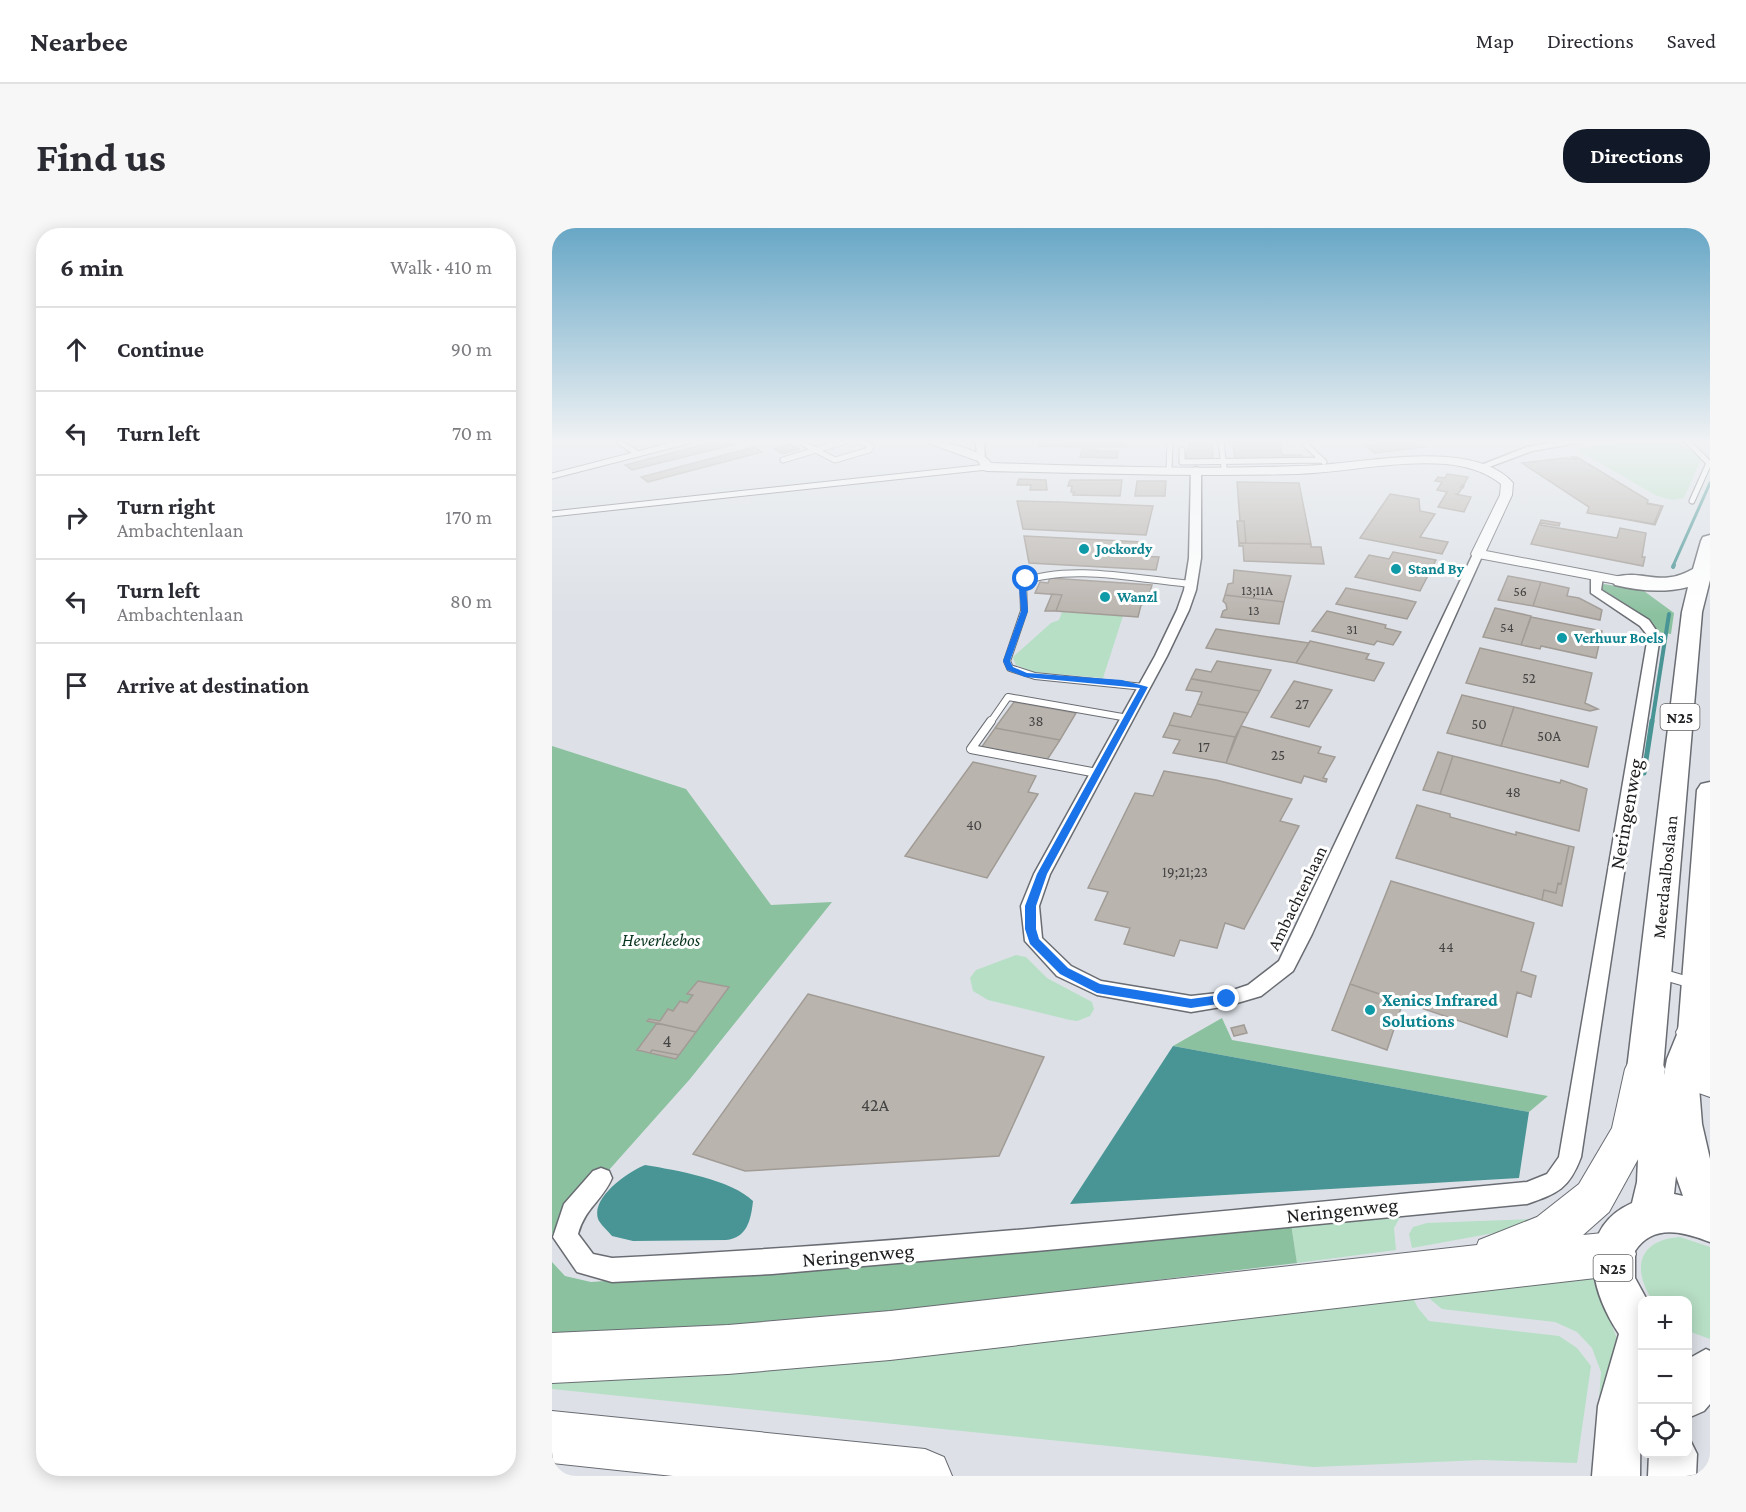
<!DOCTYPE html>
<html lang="en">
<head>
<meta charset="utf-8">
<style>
	body { margin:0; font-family:"Crimson Pro",serif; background:#f7f7f7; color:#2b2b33 }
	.controls { position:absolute; right:18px; bottom:18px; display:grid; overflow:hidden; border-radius:12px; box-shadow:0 3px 15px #0003 }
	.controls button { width:54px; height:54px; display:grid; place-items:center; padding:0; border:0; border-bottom:2px solid #e1e1e2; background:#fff; color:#2b2b33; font:30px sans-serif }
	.stop { position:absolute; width:18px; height:18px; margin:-14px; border:4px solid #1a73e8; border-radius:50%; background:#fff }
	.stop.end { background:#1a73e8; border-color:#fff; box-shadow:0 2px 6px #0008 }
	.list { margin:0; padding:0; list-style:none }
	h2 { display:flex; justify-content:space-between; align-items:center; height:78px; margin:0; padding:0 24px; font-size:26px }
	h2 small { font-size:20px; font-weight:400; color:#7c7c81 }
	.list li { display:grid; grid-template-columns:39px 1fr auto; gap:18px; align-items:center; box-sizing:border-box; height:84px; padding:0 24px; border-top:2px solid #e1e1e2 }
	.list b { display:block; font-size:22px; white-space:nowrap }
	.list p { margin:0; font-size:20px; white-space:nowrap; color:#7c7c81 }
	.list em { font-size:20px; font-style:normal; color:#7c7c81 }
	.icon { flex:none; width:33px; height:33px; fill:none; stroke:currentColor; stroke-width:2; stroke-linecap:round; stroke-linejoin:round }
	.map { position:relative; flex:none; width:1158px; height:1248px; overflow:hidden; border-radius:24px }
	header { display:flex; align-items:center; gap:36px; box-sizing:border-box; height:84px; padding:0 30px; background:#fff; border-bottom:2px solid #e1e1e2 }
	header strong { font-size:28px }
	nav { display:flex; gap:33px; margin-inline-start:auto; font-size:21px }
	.intro { display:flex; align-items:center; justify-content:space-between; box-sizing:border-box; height:144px; padding:0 36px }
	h1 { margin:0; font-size:42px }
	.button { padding:15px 27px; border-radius:24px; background:#111827; color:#fff; font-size:21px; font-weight:700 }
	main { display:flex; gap:36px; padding:0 36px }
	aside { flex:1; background:#fff; border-radius:24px; box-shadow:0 3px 15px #0003 }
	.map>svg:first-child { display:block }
	.green { fill:#b7dfc5 }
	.forest { fill:#8bc19f }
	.water { fill:#499494 }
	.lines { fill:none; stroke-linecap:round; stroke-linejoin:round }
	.stream-far2 { stroke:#499494; stroke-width:3 }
	.stream-far1 { stroke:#499494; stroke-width:4 }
	.stream { stroke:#499494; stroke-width:5 }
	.building { fill:#bab4ae; stroke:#a19b96; stroke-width:1.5 }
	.service-far3-casing { stroke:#696c72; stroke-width:7 }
	.service-far2-casing { stroke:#696c72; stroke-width:8 }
	.service-far1-casing { stroke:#696c72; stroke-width:10 }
	.service-casing { stroke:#696c72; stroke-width:12 }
	.minor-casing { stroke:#696c72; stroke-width:3 }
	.tertiary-casing { stroke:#696c72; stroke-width:2 }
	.trunk-casing { stroke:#696c72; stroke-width:3 }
	.motorway-casing { stroke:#696c72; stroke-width:2 }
	.service-far3 { stroke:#fff; stroke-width:5 }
	.service-far2 { stroke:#fff; stroke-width:6 }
	.service-far1 { stroke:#fff; stroke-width:8 }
	.service { stroke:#fff; stroke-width:10 }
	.minor { fill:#fff; fill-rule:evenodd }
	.tertiary { fill:#fff; fill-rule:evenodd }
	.trunk { fill:#fff; fill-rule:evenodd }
	.motorway { fill:#fff; fill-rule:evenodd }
	.route { fill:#1a73e8 }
	.culture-dot { fill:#0f9aa8; stroke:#fff; stroke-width:2 }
	.labels { text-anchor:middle; stroke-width:6; stroke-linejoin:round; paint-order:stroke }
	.far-number-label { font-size:14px; fill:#444 }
	.far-culture-label { font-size:15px; font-weight:bold; fill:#0d838f; stroke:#fff; text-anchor:start }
	.number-label { font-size:15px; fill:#444 }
	.shield { fill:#fff; stroke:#616263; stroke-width:1.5 }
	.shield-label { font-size:16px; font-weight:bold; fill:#1d1e20 }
	.street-label { font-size:18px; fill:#1d1e20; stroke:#fff }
	.park-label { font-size:18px; font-style:italic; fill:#0a3620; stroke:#fff }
	.culture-label { font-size:18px; font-weight:bold; fill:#0d838f; stroke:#fff; text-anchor:start }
	.near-number-label { font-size:18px; fill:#444 }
	.near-street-label { font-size:21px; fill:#1d1e20; stroke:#fff }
</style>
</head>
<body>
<header>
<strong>Nearbee</strong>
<nav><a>Map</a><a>Directions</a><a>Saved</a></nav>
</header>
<div class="intro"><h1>Find us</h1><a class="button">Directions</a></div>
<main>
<aside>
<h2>6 min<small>Walk · 410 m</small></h2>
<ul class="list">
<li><svg class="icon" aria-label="ahead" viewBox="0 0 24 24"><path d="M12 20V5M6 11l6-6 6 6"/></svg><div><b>Continue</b></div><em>90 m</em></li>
<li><svg class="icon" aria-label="left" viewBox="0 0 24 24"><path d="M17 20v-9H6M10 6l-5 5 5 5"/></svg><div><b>Turn left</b></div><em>70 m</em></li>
<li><svg class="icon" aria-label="right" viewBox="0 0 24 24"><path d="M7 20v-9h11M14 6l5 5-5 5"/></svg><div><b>Turn right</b><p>Ambachtenlaan</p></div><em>170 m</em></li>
<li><svg class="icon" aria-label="left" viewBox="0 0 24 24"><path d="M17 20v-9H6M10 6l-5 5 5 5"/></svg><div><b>Turn left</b><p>Ambachtenlaan</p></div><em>80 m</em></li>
<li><svg class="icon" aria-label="arrive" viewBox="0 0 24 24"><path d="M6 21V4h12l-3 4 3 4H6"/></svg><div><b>Arrive at destination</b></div></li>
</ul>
</aside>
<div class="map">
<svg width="1158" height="1248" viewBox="0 0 1158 1248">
	<rect width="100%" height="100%" fill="#dde1e7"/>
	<!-- green -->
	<path class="green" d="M1080 213 1125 215 1149 231 1132 270 1120 272 1105 268 1024 221Z
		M510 384 571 388 551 450 482 444 464 437 461 430 462 428 499 395 507 392Z
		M464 727 474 729 495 750 540 774 542 781 538 788 525 793 518 792 436 772 421 763 418 750 424 742Z
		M851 984 842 1000 844 1022 745 1035 739 996Z
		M982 991 942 1005 860 1020 857 1006 861 999 875 995Z
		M1128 1009 1158 1019V1111L1136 1103V1072H1100C1080 1040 1086 1012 1128 1009Z
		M1036 1037 1064 1108 1066 1129 1042 1237 1049 1144 1040 1120 1025 1104 1003 1094 890 1081 879 1072 874 1059Z
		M856 1060 866 1080 877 1093 1007 1108 1025 1120 1039 1138 1025 1235 930 1232 761 1239 0 1161V1141Z"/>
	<!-- forest -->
	<path class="forest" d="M1052 356 1092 363 1122 385 1119 406 1100 403 1043 363Z
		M0 518 134 561 219 677 280 674 138 851 0 1006Z
		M670 790 680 812 996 868 977 884 621 818Z
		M739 996 745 1035 283 1091 85 1104 0 1106V1034L13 1048 39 1054 486 1022Z"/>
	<!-- water -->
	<path class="water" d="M621 818 977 884 967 950 518 976Z
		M93 937C124 942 180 952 201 973 199 992 195 1010 174 1012L81 1013 60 1008C56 1003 50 998 47 993 36 971 77 943 93 937Z"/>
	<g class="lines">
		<!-- stream-far2 -->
		<path class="stream-far2" d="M1121 338 1158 255"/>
		<!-- stream-far1 -->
		<path class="stream-far1" d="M1121 339 1122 337
			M1100 495 1117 386"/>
		<!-- stream -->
		<path class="stream" d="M1092 545 1100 493"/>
	</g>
	<!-- building -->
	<path class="building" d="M166 213 192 214 80 242 73 237Z
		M488 213H575L574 219H543L545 223H566L565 230H563L528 229 531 219 486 218Z
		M637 213H660L661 232 634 231Z
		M681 213H728L730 227H749L752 230 683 232Z
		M828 213H882L867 215 873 219 822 225 814 218 831 216Z
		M238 216 247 221 231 226 222 221Z
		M202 219 210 224 96 254 89 249Z
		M1020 229H1025L1096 272 1095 276 1109 278 1102 296 1035 285 1037 279 970 235 1014 230 1025 232Z
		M895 246 916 249 911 258 909 257 912 258 911 260 908 259 910 260 906 266H903L919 269 912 284 886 279 895 264 885 262 890 254 883 253 886 249 893 250Z
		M467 251 494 252 495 262H478L479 257H465Z
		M518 252H570L568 268 521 267 522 264H519L520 258H516Z
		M585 253H614L613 268H583Z
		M685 254 747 255 759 316 694 315 692 293H688Z
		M838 266 867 271 868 283 883 286 868 309 896 314 890 326 808 310Z
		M465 273 508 274 601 278 594 307 471 301Z
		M1095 275 1111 278 1103 297 1056 288 1102 296 1109 278Z
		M989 292 1008 295 1007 298 989 295V297L1065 310 1068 300 1094 305 1090 329H1093L1091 338 979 316Z
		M685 293H692L694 315H687Z
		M472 308 590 314 587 328 607 329 604 342 477 335Z
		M687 315 759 316V319H769L772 336 692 333 691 318H687Z
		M841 324 884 332 868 363 803 349 817 327 837 331Z
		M682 342 739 348 732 374 673 367 676 356 681 355Z
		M956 348 989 354 981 378 946 372Z
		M498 350 600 357 596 371 590 373 592 376 589 377 586 389 504 383 510 367 483 365 488 354 496 355Z
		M989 354 1017 360 1015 368 1027 370 1050 382 1048 392 981 378Z
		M794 360 846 370 864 374 855 391 784 376Z
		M500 366 510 367 504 383H493Z
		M673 367 732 374 727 396 669 389 671 383 675 381 674 376 671 373Z
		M943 380 979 388 969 417 931 409Z
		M775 383 834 397 833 400 849 404 841 417 825 413 822 417 760 403Z
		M979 389 1050 403 1044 430 989 418 988 421 969 417Z
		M664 401 757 415 744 435 654 420Z
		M758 413 817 426 814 431 832 435 822 453 744 435Z
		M928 420 1040 445 1033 475 1046 481 1038 483 914 455Z
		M665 433 719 442 708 463 639 451 644 441 659 444Z
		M639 451H641L708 463 696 485 645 476 650 464 634 462Z
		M742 453 780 462 757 499 719 489Z
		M910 467 962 479 949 518 895 505Z
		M462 474 524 485 508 512 443 500Z
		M645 476 696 485 683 509 617 497 622 485 639 489Z
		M962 479 1045 499 1036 539 949 518Z
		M617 497 683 509 674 535 621 525 628 512 611 509Z
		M689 498 769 519 766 525 783 529 771 550 775 551 774 554 752 548 749 555 674 535Z
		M443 500 508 512 495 532 429 520Z
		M886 524 901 528 888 566 871 562Z
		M901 528 1008 555 1009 552 1035 561 1027 603 888 566Z
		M421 534 484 548 476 564 486 566 435 650 353 628Z
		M612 543 664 552 740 571 728 593 747 598 692 701 673 695 665 720 628 712 622 728 572 716 578 700 543 692 556 664 536 660 583 565 601 568Z
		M865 577 898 586V589L964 607V604L1017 618 1009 656 1006 655 1004 665 992 662 990 672 844 630Z
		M1017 618 1022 619 1010 678 990 672 992 662 1004 665 1006 655 1009 656Z
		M839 653 982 695 969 743 984 748 979 769 965 764 955 809 798 756Z
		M146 753 177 759 144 804 95 793 97 791 108 793 116 781 121 783 128 773 135 775 141 767 135 766Z
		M798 756 851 774 835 822 780 802Z
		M256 766 492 829 447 928 193 943 141 926Z
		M105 795 144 804 127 827 100 822 98 825 85 822Z
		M692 797 695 805 682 808 679 800Z
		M100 822 127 827 124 831 98 825Z"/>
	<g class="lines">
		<defs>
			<path id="service-far3" d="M66 213 86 226
				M246 213 283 232 317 222 319 219 308 213
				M669 213 672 240
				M750 213 772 234
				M1138 216 1157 235 1140 273
				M630 222V234L770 232
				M231 232 294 213
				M617 242 618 213
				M0 248 136 213
				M0 286 435 239"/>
			<path id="service-far2" d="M592 459 483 448 458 440 455 433 472 383 471 354C518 335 589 352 639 356
				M438 495 456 469 576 490"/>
			<path id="service-far1" d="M439 493 419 521 545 545"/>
			<path id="service" d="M1109 746 1140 755"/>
			<path id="minor" d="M424 213H432L433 233 425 231Z
				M1011 213H1036L980 223 929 242 924 239 975 219Z
				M1131 213H1140L1142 216 1138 219Z
				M644 239 649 242V330L644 362 637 382 615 428 498 646 487 678 490 710 519 738 549 753 639 768 675 764 696 757 727 733 921 326 926 323 931 326 760 706 741 743 709 768 675 778 639 784 545 767 505 748 473 713 469 678 482 646 603 428 625 382 632 362 637 330 639 242Z
				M1045 346 1051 349 1049 362 1097 392 1108 408 1029 929C1017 961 1006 965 975 976L495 1022 220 1046 60 1054 25 1044 1 1009 12 976 41 943 49 940 57 943 60 950C50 973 33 980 26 1006L41 1026 60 1030C366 1015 670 983 975 954L995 946 1007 929 1096 408 1088 398 1039 365V349Z"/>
			<path id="tertiary" d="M370 213C387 213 429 220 439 235 541 238 643 242 745 238 795 237 844 225 895 229 918 231 946 237 961 255L960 267 934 323 1070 349 1077 353 1070 357 921 329 919 326 948 267 949 256C933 243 914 238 894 236 844 232 795 244 745 246 641 249 538 245 435 243L431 242 426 233Z"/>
			<path id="trunk" d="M1158 307V352L1150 384 1111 841 1112 847 1115 831 1126 804 1145 562 1149 556 1158 554V810L1149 835 1147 859 1150 896 1158 931V1014C1132 1004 1101 995 1083 1023V1050L1095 1072H1090L1088 1248H1040L1046 1178 1067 1106C1039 1064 1022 1001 1080 975L1085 954 1086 931 1075 841 1130 384 1136 359C1112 365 1087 363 1063 357L1060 353 1063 349C1093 341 1108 360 1141 341L1149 313 1151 309ZM1124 948 1131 968 1122 966Z
				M1154 1121 1158 1123V1176L1152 1183 1136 1190V1131Z
				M1136 1208 1145 1226 1144 1248H1096L1097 1226H1136Z"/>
			<path id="motorway" d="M1143 789 1156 793 1158 796V869L1144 864 1124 804 1130 793Z
				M1093 825 1107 829 1113 841 1101 904 1057 984 1031 1007 1061 1004 1077 1010 1084 1026 1077 1042 1061 1048 338 1132 176 1146 0 1155V1105L176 1097 338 1083 925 1017 927 1012 985 989 1027 956 1060 900 1073 841 1079 829Z
				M0 1183 373 1221 392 1229 400 1248H121L0 1235Z"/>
		</defs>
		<!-- service-far3 casing -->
		<use href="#service-far3" class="service-far3-casing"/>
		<!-- service-far2 casing -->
		<use href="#service-far2" class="service-far2-casing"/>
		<!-- service-far1 casing -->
		<use href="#service-far1" class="service-far1-casing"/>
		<!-- service casing -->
		<use href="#service" class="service-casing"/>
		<!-- minor casing -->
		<use href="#minor" class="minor-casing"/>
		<!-- tertiary casing -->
		<use href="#tertiary" class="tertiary-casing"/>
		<!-- trunk casing -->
		<use href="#trunk" class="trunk-casing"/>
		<!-- motorway casing -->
		<use href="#motorway" class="motorway-casing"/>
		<!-- service-far3 -->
		<use href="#service-far3" class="service-far3"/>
		<!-- service-far2 -->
		<use href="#service-far2" class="service-far2"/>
		<!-- service-far1 -->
		<use href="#service-far1" class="service-far1"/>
		<!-- service -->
		<use href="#service" class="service"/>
		<!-- minor -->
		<use href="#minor" class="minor"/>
		<!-- tertiary -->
		<use href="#tertiary" class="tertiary"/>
		<!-- trunk -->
		<use href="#trunk" class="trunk"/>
		<!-- motorway -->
		<use href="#motorway" class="motorway"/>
	</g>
	<!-- sky -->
	<linearGradient id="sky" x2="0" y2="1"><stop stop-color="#68a7c6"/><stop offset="0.55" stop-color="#f0f2f4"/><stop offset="1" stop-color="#f0f2f4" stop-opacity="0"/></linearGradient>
	<rect width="1158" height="388" fill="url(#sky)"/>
	<!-- route -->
	<path class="route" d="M472 350 478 351 474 359 476 383 458 433 461 439 475 445 570 452 596 459 495 646 484 678V701L487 711 516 740 548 756 639 771 675 766 681 771 679 774 639 780 545 765 508 746 478 716 473 701V678L485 646 588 460 473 449 455 442 451 433 469 383 467 359Z"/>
	<!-- markers -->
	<g class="culture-dot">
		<circle cx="532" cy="321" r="6"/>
		<circle cx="844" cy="341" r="6"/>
		<circle cx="553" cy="369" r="6"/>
		<circle cx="1010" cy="410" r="6"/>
		<circle cx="818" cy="782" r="6"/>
	</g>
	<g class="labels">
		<!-- far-number labels -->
		<g class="far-number-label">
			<text x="705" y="367">13;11A</text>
			<text x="968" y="368">56</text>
			<text x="702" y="387">13</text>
			<text x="955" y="404">54</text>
			<text x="800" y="406">31</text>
		</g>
		<!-- far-culture labels -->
		<g class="far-culture-label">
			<text x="544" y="326">Jockordy</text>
			<text x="856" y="346">Stand By</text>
			<text x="565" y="374">Wanzl</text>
			<text x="1022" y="415">Verhuur Boels</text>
		</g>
		<!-- number labels -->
		<g class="number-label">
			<text x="977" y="455">52</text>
			<text x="750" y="481">27</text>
			<text x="484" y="498">38</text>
			<text x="927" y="501">50</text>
			<text x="997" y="513">50A</text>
			<text x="652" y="524">17</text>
			<text x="726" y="532">25</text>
			<text x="961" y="569">48</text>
			<text x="422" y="602">40</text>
			<text x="633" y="649">19;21;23</text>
			<text x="894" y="724">44</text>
		</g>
		<!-- shield labels -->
		<g class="shield">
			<rect x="1108.5" y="476" width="39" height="26" rx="4.5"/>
			<rect x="1041.5" y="1027" width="39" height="26" rx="4.5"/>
		</g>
		<g class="shield-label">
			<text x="1128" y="495">N25</text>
			<text x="1061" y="1046">N25</text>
		</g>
		<!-- street labels -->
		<g class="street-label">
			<text transform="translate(1113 649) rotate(-84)" y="6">Meerdaalboslaan</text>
			<text transform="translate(745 670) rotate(-64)" y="6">Ambachtenlaan</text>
		</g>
		<!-- park labels -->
		<g class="park-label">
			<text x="109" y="718">Heverleebos</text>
		</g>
		<!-- culture labels -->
		<g class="culture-label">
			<text x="830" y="778">Xenics Infrared<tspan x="830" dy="21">Solutions</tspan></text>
		</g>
		<!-- near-number labels -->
		<g class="near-number-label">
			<text x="115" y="819">4</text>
			<text x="323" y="883">42A</text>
		</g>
		<!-- near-street labels -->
		<g class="near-street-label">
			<text transform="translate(1074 586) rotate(-80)" y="7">Neringenweg</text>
			<text transform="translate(790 982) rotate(-6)" y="7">Neringenweg</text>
			<text transform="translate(306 1027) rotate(-5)" y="7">Neringenweg</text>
		</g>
	</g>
</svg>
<div class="controls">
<button>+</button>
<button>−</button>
<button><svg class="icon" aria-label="locate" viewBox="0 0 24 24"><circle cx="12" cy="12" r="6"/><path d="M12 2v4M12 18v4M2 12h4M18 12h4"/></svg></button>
</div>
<div class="stop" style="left:474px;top:351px"></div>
<div class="stop end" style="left:675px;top:771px"></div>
</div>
</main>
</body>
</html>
